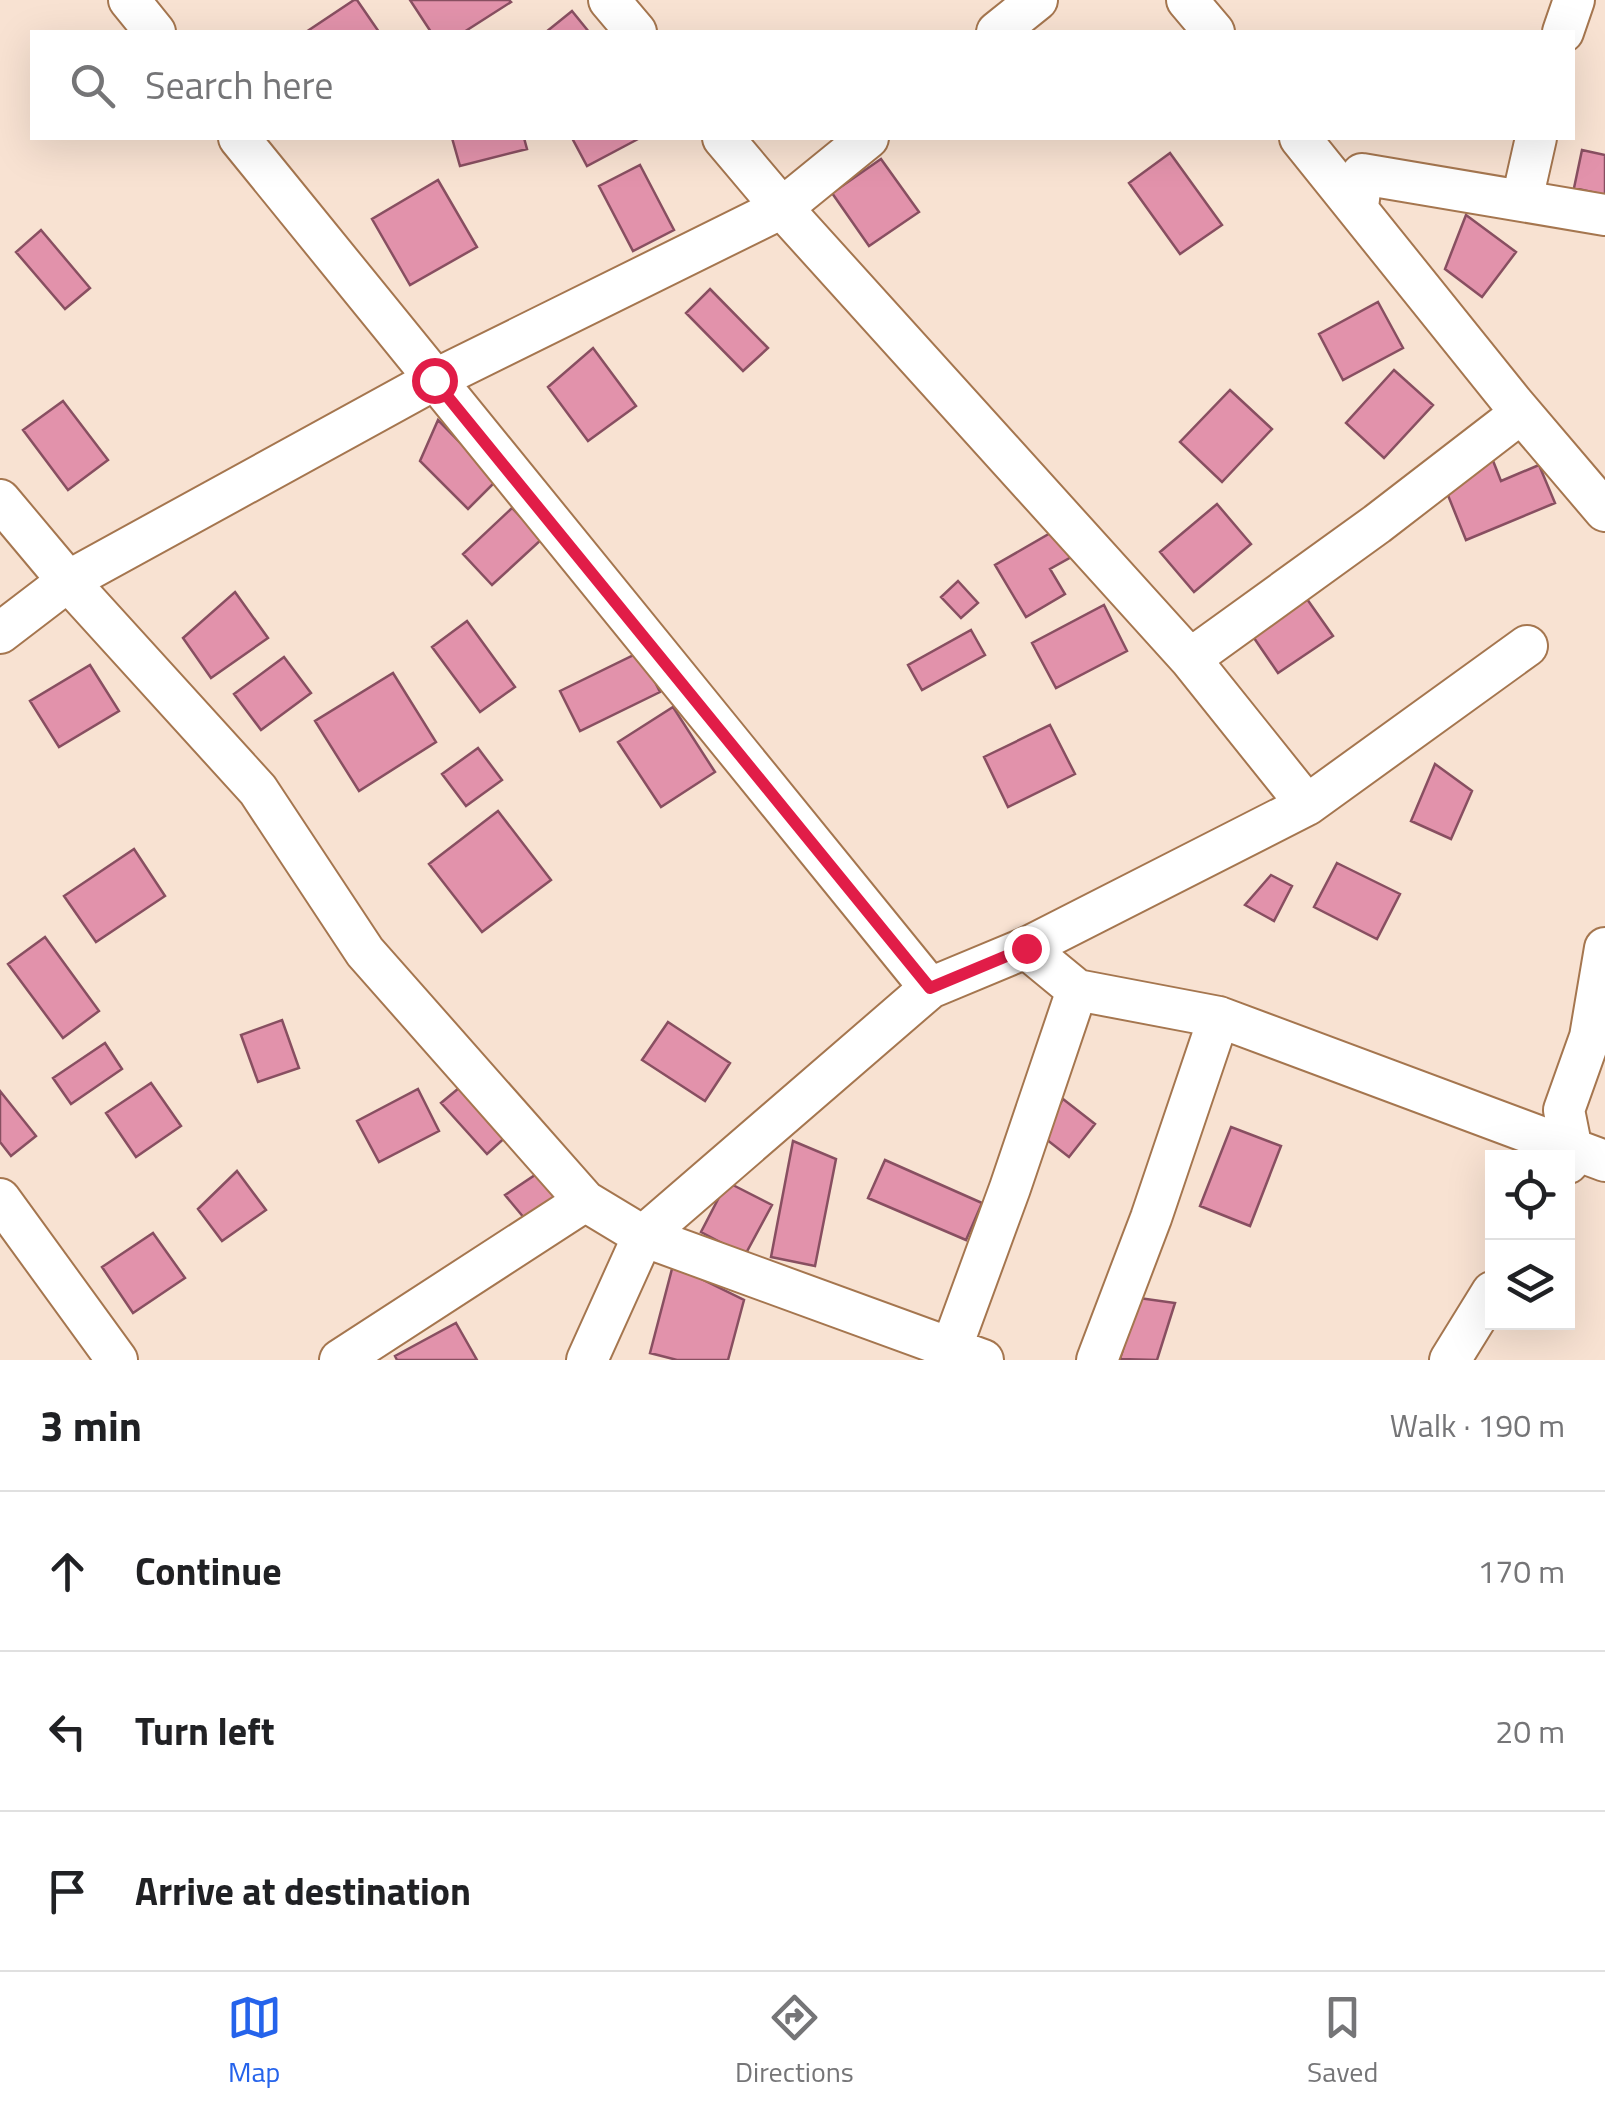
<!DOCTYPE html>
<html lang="en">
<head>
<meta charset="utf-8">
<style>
	body { margin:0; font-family:"Titillium Web",sans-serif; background:#f6f6f6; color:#202124 }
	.controls { position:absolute; right:30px; bottom:30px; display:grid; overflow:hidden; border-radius:0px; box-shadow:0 10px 40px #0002 }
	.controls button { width:90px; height:90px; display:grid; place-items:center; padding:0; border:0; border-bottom:2px solid #e0e0e0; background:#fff; color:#202124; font:50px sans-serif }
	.stop { position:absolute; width:30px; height:30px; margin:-22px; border:8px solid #e11d48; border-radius:50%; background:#fff }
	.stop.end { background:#e11d48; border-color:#fff; box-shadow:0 2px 10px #0008 }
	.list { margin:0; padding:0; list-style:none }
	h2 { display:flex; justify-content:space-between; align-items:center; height:130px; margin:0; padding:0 40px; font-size:42px }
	h2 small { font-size:32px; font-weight:400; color:#757577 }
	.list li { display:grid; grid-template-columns:65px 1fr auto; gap:30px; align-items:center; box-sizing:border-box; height:160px; padding:0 40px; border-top:2px solid #e0e0e0 }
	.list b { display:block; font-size:38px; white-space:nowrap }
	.list em { font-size:32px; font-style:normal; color:#757577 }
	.icon { flex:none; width:55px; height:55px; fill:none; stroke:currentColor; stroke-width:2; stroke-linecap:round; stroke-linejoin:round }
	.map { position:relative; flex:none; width:1605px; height:1360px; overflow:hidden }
	.search { position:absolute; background:#fff; box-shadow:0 10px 40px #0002; left:30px; right:30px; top:30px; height:110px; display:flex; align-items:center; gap:25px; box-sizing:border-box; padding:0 35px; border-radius:0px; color:#757577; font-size:38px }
	.sheet { height:610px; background:#fff }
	nav { display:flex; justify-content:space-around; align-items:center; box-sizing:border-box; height:140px; border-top:2px solid #e0e0e0; background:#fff; font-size:28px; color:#757577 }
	nav a { display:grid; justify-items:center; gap:5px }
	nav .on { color:#2563eb }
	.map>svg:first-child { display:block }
	.building { fill:#e292ab; stroke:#884f61; stroke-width:2.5 }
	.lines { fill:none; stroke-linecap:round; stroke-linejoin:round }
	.minor-casing { stroke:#a5764f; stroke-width:44 }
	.minor { stroke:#fff; stroke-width:40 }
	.route { stroke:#e11d48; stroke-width:12 }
</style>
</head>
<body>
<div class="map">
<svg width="1605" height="1360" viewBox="0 0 1605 1360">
	<rect width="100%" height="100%" fill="#f8e2d2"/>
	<!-- building -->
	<path class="building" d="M354 0H357L379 32H306Z
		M410 0H509L511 2 464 32H431Z
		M572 11 589 32H546Z
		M452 138H524L527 149 460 166Z
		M572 138H640L587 166Z
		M1582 150 1605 155V195L1574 188Z
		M1170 153 1222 225 1180 254 1129 183Z
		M881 159 919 212 869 246 832 193Z
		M640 165 674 230 633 251 599 186Z
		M438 180 477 247 410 285 372 219Z
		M1466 215 1516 252 1482 297 1445 269Z
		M41 230 90 288 65 309 16 252Z
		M710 289 768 348 743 371 686 313Z
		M1378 302 1403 348 1343 380 1319 334Z
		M593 348 636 406 588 441 548 387Z
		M1394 370 1433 405 1384 458 1346 423Z
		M1230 390 1272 429 1222 482 1180 442Z
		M63 401 108 460 68 490 23 430Z
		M438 420 497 480 468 509 420 461Z
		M1486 443 1501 481 1539 465 1555 503 1466 540 1439 473Z
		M1217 504 1251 544 1194 592 1160 552Z
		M512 508 542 539 492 585 463 554Z
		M1066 524 1082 551 1050 569 1065 594 1026 617 995 565Z
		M958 581 978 603 961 618 941 597Z
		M1295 582 1333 636 1278 673 1241 619Z
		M235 592 268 638 211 678 183 638Z
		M1104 605 1127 651 1056 688 1032 643Z
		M467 621 515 687 480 712 432 647Z
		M971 630 985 655 922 690 908 665Z
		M640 652 660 692 580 731 560 691Z
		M284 657 311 693 261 730 234 694Z
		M90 665 119 711 59 747 30 701Z
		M393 673 436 742 359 791 315 721Z
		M673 707 715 772 661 807 618 742Z
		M1050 725 1075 774 1008 807 984 757Z
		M478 748 502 780 466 806 442 774Z
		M1435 764 1472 791 1451 839 1411 821Z
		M498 811 551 880 482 932 429 864Z
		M134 849 165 896 96 942 64 896Z
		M1337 863 1400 894 1377 939 1314 907Z
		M1271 875 1292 886 1274 921 1245 905Z
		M45 937 99 1011 63 1038 8 964Z
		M282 1020 299 1068 258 1082 241 1035Z
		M668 1022 730 1063 705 1101 642 1060Z
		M105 1043 122 1069 71 1104 53 1078Z
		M151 1083 181 1126 136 1157 106 1113Z
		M465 1083 510 1133 487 1154 441 1103Z
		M418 1089 439 1131 379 1162 357 1121Z
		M0 1091 36 1136 11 1156 0 1142Z
		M1063 1099 1095 1124 1069 1157 1042 1136Z
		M1231 1127 1281 1146 1250 1226 1200 1206Z
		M793 1141 836 1159 815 1266 771 1257Z
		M885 1160 982 1203 966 1240 868 1198Z
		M544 1169 566 1195 530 1225 505 1195Z
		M237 1171 266 1210 222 1241 198 1209Z
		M727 1182 772 1205 745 1255 701 1232Z
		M153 1233 185 1278 133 1313 102 1267Z
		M673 1265 744 1300 728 1360H677L650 1353Z
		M1139 1298 1175 1303 1157 1360 1120 1359Z
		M456 1323 477 1360H397L395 1356Z"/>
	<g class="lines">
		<defs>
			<path id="minor" d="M129 0 155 32
				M609 0 636 32
				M1187 0 1214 32
				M997 32 1037 0
				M1563 32 1574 0
				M239 138 930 988
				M1300 138 1513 403 1605 511
				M1522 200 1536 138
				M1358 207 1362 174 1605 215
				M0 500 68 581 258 790 365 952 585 1201 643 1236 983 1360
				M0 633 68 581 434 380 782 208 868 138
				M1190 659 1377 524 1521 413
				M1307 805 1527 646
				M1077 990 1219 1017 1151 1218 1097 1360
				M1219 1017 1605 1161
				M1568 1163 1572 1150 1564 1110 1590 1037 1605 948
				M0 1199 117 1360
				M340 1360 585 1201
				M587 1360 643 1236 930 988 1026 948 1307 805 1190 659 782 208 723 138
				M947 1360 1010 1188 1077 990 1026 948
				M1450 1360 1492 1292"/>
		</defs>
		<!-- minor casing -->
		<use href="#minor" class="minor-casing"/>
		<!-- minor -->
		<use href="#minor" class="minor"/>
	</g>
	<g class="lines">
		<!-- route -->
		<path class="route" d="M434 380 930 988 1026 948"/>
	</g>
</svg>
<div class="controls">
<button><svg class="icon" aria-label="locate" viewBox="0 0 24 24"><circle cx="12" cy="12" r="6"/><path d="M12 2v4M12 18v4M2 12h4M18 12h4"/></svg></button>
<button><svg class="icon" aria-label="layers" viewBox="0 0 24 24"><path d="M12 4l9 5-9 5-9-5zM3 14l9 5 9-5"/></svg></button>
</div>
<div class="stop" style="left:434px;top:380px"></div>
<div class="stop end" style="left:1026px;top:948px"></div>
<div class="search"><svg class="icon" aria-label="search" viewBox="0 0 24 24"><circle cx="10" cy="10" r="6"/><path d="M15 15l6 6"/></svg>Search here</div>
</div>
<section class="sheet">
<h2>3 min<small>Walk · 190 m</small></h2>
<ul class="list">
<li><svg class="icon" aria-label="ahead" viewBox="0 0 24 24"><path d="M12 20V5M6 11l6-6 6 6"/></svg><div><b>Continue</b></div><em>170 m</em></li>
<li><svg class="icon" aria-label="left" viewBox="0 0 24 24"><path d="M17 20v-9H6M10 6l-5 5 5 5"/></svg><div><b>Turn left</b></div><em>20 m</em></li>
<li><svg class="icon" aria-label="arrive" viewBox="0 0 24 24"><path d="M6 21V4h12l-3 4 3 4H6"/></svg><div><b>Arrive at destination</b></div></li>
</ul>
</section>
<nav>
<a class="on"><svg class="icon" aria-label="map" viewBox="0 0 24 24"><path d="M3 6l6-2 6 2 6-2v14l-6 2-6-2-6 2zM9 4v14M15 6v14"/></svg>Map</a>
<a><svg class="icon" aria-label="directions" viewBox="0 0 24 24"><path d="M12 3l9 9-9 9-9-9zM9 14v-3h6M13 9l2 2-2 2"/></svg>Directions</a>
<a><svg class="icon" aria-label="saved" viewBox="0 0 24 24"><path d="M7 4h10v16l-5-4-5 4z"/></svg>Saved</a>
</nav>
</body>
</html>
